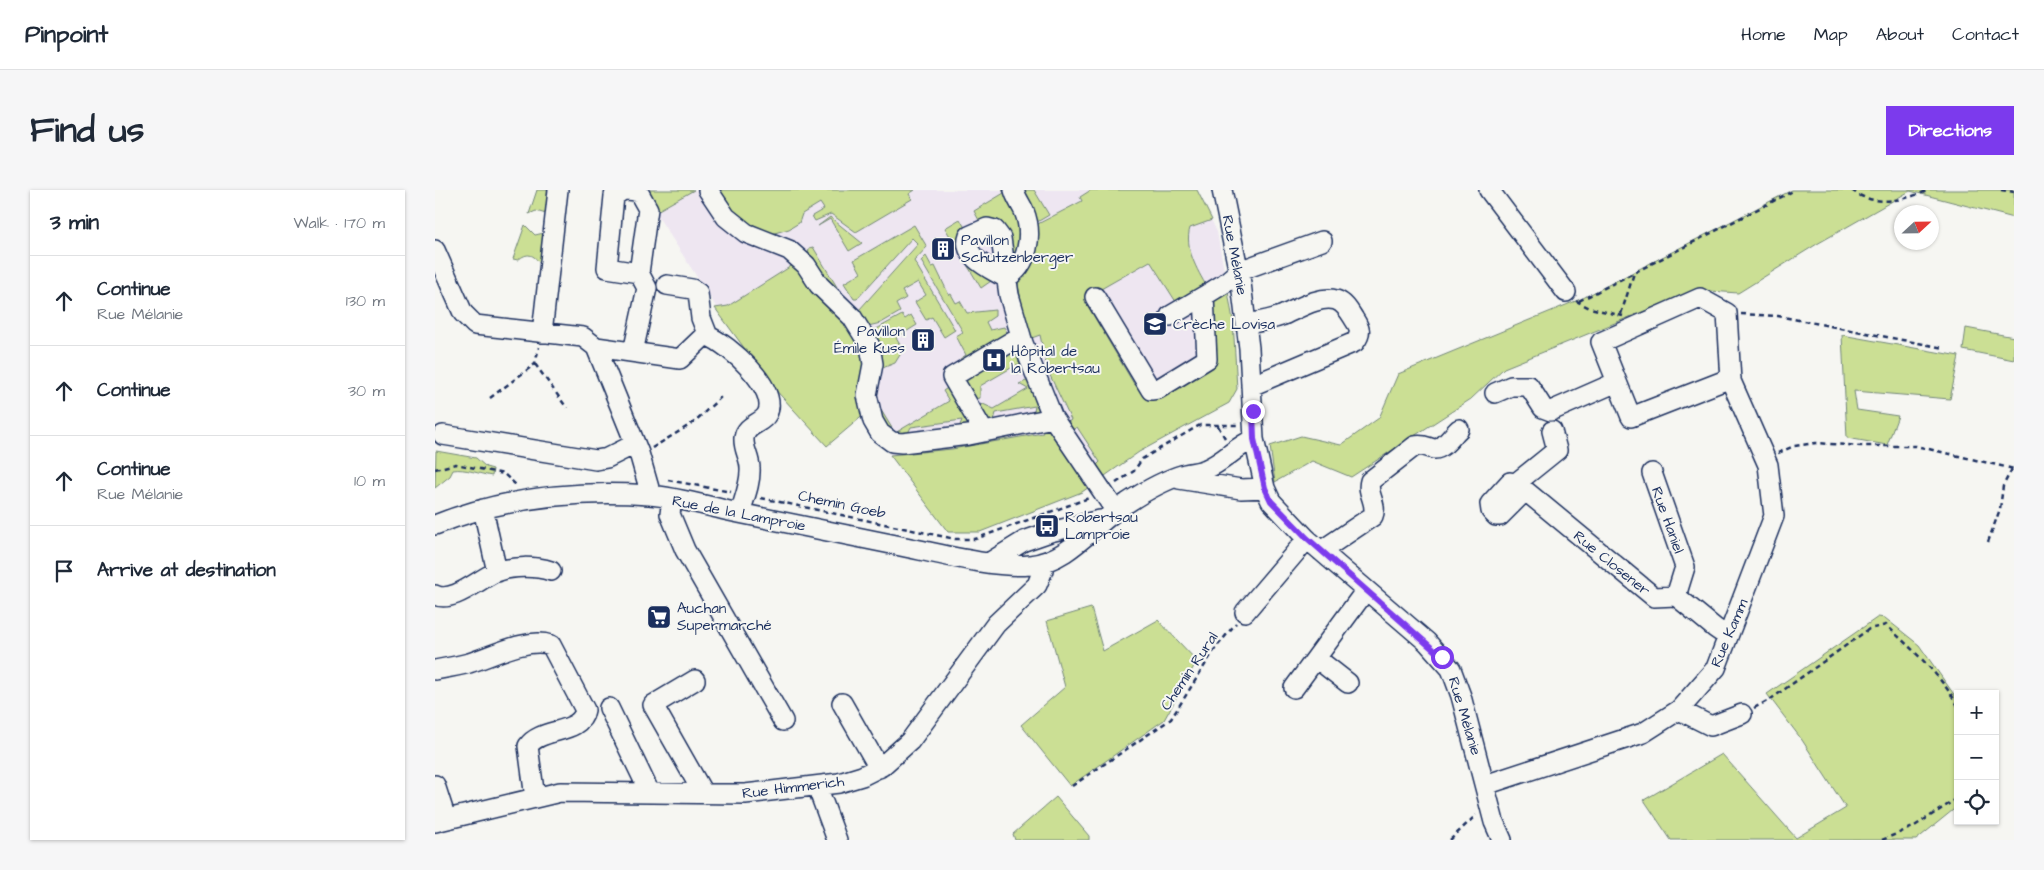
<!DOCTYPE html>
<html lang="en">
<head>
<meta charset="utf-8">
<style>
	body { margin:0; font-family:"Architects Daughter",sans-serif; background:#f6f6f7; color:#1f2937 }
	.controls { position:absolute; right:15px; bottom:15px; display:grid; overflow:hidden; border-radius:0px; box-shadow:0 1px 4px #0004 }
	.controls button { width:45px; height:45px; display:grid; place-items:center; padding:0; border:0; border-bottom:1px solid #e0e1e3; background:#fff; color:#1f2937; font:25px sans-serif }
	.compass { position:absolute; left:1459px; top:15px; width:45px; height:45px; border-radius:50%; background:#fff; box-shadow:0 1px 4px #0004; rotate:68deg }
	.stop { position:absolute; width:15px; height:15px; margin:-11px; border:4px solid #7c3aed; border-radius:50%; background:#fff }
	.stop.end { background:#7c3aed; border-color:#fff; box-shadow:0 1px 5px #0008 }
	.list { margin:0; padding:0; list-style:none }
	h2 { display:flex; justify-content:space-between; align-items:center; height:65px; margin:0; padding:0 20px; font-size:21px }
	h2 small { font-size:16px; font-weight:400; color:#747a83 }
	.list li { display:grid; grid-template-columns:32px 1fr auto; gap:15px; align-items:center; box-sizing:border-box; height:90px; padding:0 20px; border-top:1px solid #e0e1e3 }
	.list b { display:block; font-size:19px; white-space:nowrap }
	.list p { margin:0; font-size:16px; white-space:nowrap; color:#747a83 }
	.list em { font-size:16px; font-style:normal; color:#747a83 }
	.icon { flex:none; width:28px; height:28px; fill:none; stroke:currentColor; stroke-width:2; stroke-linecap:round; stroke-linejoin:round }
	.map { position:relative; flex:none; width:1579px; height:650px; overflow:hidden; border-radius:0px }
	header { display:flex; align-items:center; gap:30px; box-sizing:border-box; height:70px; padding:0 25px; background:#fff; border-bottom:1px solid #e0e1e3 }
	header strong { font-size:24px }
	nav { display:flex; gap:28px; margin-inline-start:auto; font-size:18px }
	.intro { display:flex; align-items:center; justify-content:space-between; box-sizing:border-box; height:120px; padding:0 30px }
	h1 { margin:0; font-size:35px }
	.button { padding:12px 22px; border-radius:0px; background:#7c3aed; color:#fff; font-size:18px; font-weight:700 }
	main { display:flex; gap:30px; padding:0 30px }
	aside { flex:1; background:#fff; border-radius:0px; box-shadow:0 1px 4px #0004 }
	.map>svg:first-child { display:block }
	.built { fill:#eee6f1 }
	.green { fill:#cbdf94; stroke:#738779 }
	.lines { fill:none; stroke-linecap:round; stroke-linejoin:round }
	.minor-casing { stroke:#1b2f5e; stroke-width:22 }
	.path { stroke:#1b2f5e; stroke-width:2.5; stroke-dasharray:5 4; stroke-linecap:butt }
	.minor { stroke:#f6f6f2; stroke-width:19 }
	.route { stroke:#7c3aed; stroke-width:6 }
	.labels { text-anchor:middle; stroke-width:4; stroke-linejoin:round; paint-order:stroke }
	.poi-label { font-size:15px; fill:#1b2f5e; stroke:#f6f6f2; text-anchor:start }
	.street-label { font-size:15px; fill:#1b2f5e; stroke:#f6f6f2 }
</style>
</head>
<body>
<header>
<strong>Pinpoint</strong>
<nav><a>Home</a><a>Map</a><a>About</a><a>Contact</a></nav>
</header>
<div class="intro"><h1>Find us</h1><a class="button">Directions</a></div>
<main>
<aside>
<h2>3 min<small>Walk · 170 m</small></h2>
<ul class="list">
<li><svg class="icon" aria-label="ahead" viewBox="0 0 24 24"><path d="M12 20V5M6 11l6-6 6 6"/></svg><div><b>Continue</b><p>Rue Mélanie</p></div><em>130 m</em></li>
<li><svg class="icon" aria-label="ahead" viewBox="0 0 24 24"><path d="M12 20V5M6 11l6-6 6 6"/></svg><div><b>Continue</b></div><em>30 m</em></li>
<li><svg class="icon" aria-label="ahead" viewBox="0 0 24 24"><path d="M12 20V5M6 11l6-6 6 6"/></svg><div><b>Continue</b><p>Rue Mélanie</p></div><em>10 m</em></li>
<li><svg class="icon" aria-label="arrive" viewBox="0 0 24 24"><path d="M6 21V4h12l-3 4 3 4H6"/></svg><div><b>Arrive at destination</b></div></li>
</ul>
</aside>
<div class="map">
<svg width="1579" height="650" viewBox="0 0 1579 650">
	<rect width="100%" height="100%" fill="#f6f6f2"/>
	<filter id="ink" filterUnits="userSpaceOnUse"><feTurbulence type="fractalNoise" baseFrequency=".02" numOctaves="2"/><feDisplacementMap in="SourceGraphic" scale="10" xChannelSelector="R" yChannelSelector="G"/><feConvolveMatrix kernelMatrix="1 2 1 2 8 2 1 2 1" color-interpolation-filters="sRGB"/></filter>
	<g filter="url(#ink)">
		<!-- built -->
		<path class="built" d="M206 0H762L782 42 798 130 802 199 794 213 704 262 647 302 545 342H513L427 227 392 256 298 143Z"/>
		<!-- green -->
		<path class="green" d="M102 0H118L111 24 101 21 94 24Z
			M206 0H259L220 22Z
			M283 0H480L474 4 477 9 421 42 396 24 380 31 377 26 389 19 385 13 367 24 364 33 354 39 336 44 301 30Z
			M567 0H573L589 35 579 77 570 46 546 34 539 21 569 3Z
			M586 0H599L614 25 597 35Z
			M656 0H762L777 30 755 38C749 57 762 80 772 97L743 115 715 71 652 107 651 113 699 194 708 196 774 171 775 112 792 96 798 130 802 199 794 213 704 262 667 288 659 278 665 272 642 237 634 242 629 235 636 230 612 179 605 145 594 149 583 95 597 37 647 11 645 7Z
			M1357 0H1579V28L1475 1 1382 54 1303 103 1261 100 1069 178 1036 209 916 287 877 271 840 292 835 256 866 246 906 255 944 228 963 184 1148 108Z
			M395 27 427 53 414 61 395 29 383 36Z
			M525 29 559 89 546 98 510 38Z
			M90 35 100 45 109 43 110 75 105 74C99 64 92 62 83 70L78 69Z
			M479 35 492 57 479 71 520 140 509 147 497 127 491 130 480 112 491 105 483 92 467 101 471 108 461 114 465 122 446 133 433 136 424 120 483 54 477 48 422 109H419L409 93 426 83 419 70Z
			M378 57 402 97 401 98 391 95 373 66 374 58Z
			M491 66 497 77 500 76 514 105 516 104 521 113 525 111 532 123 560 120V126L551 132 555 140 569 137 573 144 527 172 525 169 531 165 521 146 528 142 486 71Z
			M361 73 419 137 418 143 423 154 430 155 431 223 392 256 337 196 280 118 293 116Z
			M467 125 470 129 476 125 482 135 461 148 468 160 460 173 445 179 436 142Z
			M1531 138 1579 147V170L1528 160Z
			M1407 145 1524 166 1515 209 1419 201 1422 220 1463 226 1452 255 1412 248Z
			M574 161 582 165 587 182 583 185V174L545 196V208L540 210 529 190Z
			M591 191 594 193 604 222 598 227 600 216 561 223 558 234H555L546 219V216L548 214 559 219 593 199 584 194Z
			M515 196 536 231 534 237 523 240 527 230 476 237 471 247 452 243 438 207 460 243 514 211 508 201Z
			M603 234H611L657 295 647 302 545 342H513L455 265 517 259 608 243Z
			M1 261 41 268 51 277 58 279 57 286C44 284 30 278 18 280L15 286 0 298Z
			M656 418 668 461 723 430 762 471 729 530 635 596 586 535 630 497 612 431Z
			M1443 427 1450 428 1484 455 1523 510V616L1481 650H1236L1209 610 1287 564 1361 648 1411 618 1367 550 1332 504Z
			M621 607 654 646V650H580L578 644Z"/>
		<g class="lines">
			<defs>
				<path id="minor" d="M188 0 179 6 172 78 204 83 213 19 203 1 191 0
					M273 0 291 27 311 43 354 60 371 75 384 95 417 127 435 156 438 174 432 205 438 231 445 243 457 252 467 253 534 245 618 228
					M579 0C581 8 586 14 589 21 598 43 594 76 571 88 556 79 526 67 534 46L552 38 560 40 566 48 574 105 588 153 618 228 680 320
					M787 0 806 93 814 158 819 249 830 298 836 311 872 349 992 452 1016 479 1026 506 1059 632 1067 650
					M1054 0 1131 102
					M0 60 28 123 40 135 148 147 161 157 204 263 216 305
					M232 95 257 99 263 103 266 128 273 146
					M660 107 716 200 723 199 772 169 769 106 790 93 804 81 887 51
					M735 126 769 106
					M812 134C823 132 835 130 846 126 861 120 884 105 901 110 910 113 914 121 919 129 925 138 927 143 920 152L816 196
					M107 143 123 0
					M161 157 245 169 268 147 273 146C293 154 345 199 332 224 327 234 311 234 309 248 308 259 315 268 315 278 316 293 309 309 305 323
					M198 162 212 98 204 83
					M1060 203 1076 196H1094L1108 218 1116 221 1182 192
					M549 242 517 187 586 146
					M8 245 161 270 172 268 200 254
					M1217 283 1250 377 1241 406
					M744 289 806 299 830 298
					M1081 293 1122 260 1117 241
					M1090 301 1065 326H1061L1056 321 1055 314 1075 292 1081 293 1219 407 1241 406 1280 438 1293 447
					M237 309 235 324 250 360 348 531
					M48 319 62 382
					M0 335C67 308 142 300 214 305 242 307 271 316 299 322 353 333 407 344 461 355 497 362 560 379 595 375 635 371 659 333 692 313 710 301 729 290 750 284 757 282 765 282 771 279 789 272 801 256 819 249
					M886 361 938 326C943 313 931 304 935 291L980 256C988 254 991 257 999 259 1008 260 1018 244 1024 239
					M555 372 589 351 615 342 665 330
					M0 405C18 414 45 388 61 382 78 376 100 376 116 381
					M810 422 872 349
					M881 468 913 493
					M0 480C11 478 23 476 34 473 57 466 92 447 116 455L150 520C146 545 106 537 93 556L100 608
					M260 490 218 515 268 603
					M859 498 931 400
					M407 513 444 578
					M174 518 215 603
					M1244 520 1276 536 1307 524
					M0 595 11 629
					M1050 595 1208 543 1244 520 1281 478 1339 326 1333 275 1296 191 1292 123 1265 108 1166 152 1196 227 1296 188
					M382 596 402 650
					M0 632 125 602 310 604 404 593 427 586 447 576 475 551 561 434 602 395 608 380V372"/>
			</defs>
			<!-- minor casing -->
			<use href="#minor" class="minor-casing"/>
			<!-- path -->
			<path class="path" d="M1417 0C1438 18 1471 10 1494 0
				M1566 0 1579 2
				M1141 111 1155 118 1188 126
				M1144 111 1360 0
				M1186 124 1199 83
				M1306 124 1343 126 1509 158
				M100 174 132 218
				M55 208 100 174 104 157
				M783 236 790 248
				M217 258 258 233 286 207
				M1343 263 1359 256 1381 253 1427 256H1481L1579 279
				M0 279 21 274 69 284 81 295
				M233 290 296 302
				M681 293 699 281 707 269 765 235H803
				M326 308 520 349H540L654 308
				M1553 352 1565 319 1568 296 1577 279
				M1319 518 1336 509 1434 439 1451 435C1477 459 1506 485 1523 516
				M637 596 736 529 780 459 801 433
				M1015 650 1041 625
				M1447 650 1478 637 1523 608"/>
			<!-- minor -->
			<use href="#minor" class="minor"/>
		</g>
	</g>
	<g class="lines" filter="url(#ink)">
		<!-- route -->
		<path class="route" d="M818 221 819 249 830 298 836 311 872 348 1007 467"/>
	</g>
	<!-- icons -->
	<defs>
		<symbol id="building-square" viewBox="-11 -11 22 22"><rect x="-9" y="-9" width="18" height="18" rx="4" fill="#1b2f5e" stroke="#f6f6f2"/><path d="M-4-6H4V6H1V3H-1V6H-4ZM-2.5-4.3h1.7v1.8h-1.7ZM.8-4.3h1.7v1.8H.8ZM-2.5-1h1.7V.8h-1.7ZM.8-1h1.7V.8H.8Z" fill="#fff"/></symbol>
		<symbol id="school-square" viewBox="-11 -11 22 22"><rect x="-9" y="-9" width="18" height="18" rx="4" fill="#1b2f5e" stroke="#f6f6f2"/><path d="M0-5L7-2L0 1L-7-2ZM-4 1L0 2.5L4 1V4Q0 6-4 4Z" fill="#fff"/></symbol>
		<symbol id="hospital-square" viewBox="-11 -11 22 22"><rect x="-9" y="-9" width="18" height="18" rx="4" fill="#1b2f5e" stroke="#f6f6f2"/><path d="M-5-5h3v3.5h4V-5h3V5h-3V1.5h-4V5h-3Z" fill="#fff"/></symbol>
		<symbol id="bus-square" viewBox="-11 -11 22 22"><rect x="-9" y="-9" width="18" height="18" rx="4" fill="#1b2f5e" stroke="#f6f6f2"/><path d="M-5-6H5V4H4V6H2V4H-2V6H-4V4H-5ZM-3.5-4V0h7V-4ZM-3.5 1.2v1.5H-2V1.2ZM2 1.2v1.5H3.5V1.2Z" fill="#fff"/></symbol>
		<symbol id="supermarket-square" viewBox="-11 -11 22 22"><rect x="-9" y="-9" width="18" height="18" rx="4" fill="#1b2f5e" stroke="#f6f6f2"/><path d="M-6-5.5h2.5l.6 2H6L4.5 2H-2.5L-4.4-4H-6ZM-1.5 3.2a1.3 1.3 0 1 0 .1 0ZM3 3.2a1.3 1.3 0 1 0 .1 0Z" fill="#fff"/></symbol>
	</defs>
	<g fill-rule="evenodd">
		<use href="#building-square" x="494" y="45" width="28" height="28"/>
		<use href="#school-square" x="706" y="120" width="28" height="28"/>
		<use href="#building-square" x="474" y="136" width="28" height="28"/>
		<use href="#hospital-square" x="545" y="156" width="28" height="28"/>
		<use href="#bus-square" x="598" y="322" width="28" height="28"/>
		<use href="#supermarket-square" x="210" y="413" width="28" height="28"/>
	</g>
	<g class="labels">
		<!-- poi labels -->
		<g class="poi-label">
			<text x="526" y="55">Pavillon<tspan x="526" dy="17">Schutzenberger</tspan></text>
			<text x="738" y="139">Crèche Lovisa</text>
			<text x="470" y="146" text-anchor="end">Pavillon<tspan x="470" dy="17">Émile Kuss</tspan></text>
			<text x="576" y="166">Hôpital de<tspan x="576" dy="17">la Robertsau</tspan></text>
			<text x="630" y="332">Robertsau<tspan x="630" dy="17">Lamproie</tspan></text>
			<text x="242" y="423">Auchan<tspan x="242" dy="17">Supermarché</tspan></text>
		</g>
		<!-- street labels -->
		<g class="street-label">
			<text transform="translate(800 65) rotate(79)" y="5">Rue Mélanie</text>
			<text transform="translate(407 314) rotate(12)" y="5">Chemin Goeb</text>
			<text transform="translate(304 323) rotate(11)" y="5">Rue de la Lamproie</text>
			<text transform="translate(1233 330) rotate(70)" y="5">Rue Haniel</text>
			<text transform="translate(1177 373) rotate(39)" y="5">Rue Closener</text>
			<text transform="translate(1294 443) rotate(-67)" y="5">Rue Kamm</text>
			<text transform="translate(754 481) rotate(-56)" y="5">Chemin Rural</text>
			<text transform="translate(1030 526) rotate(73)" y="5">Rue Mélanie</text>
			<text transform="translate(358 597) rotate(-7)" y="5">Rue Himmerich</text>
		</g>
	</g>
</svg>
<div class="controls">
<button>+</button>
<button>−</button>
<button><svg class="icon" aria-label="locate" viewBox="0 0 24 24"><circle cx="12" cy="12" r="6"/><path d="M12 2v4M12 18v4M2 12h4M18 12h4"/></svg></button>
</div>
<svg class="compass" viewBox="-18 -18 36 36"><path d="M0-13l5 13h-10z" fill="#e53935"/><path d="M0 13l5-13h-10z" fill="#747a83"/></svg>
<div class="stop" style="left:1007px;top:467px"></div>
<div class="stop end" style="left:818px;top:221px"></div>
</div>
</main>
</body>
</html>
